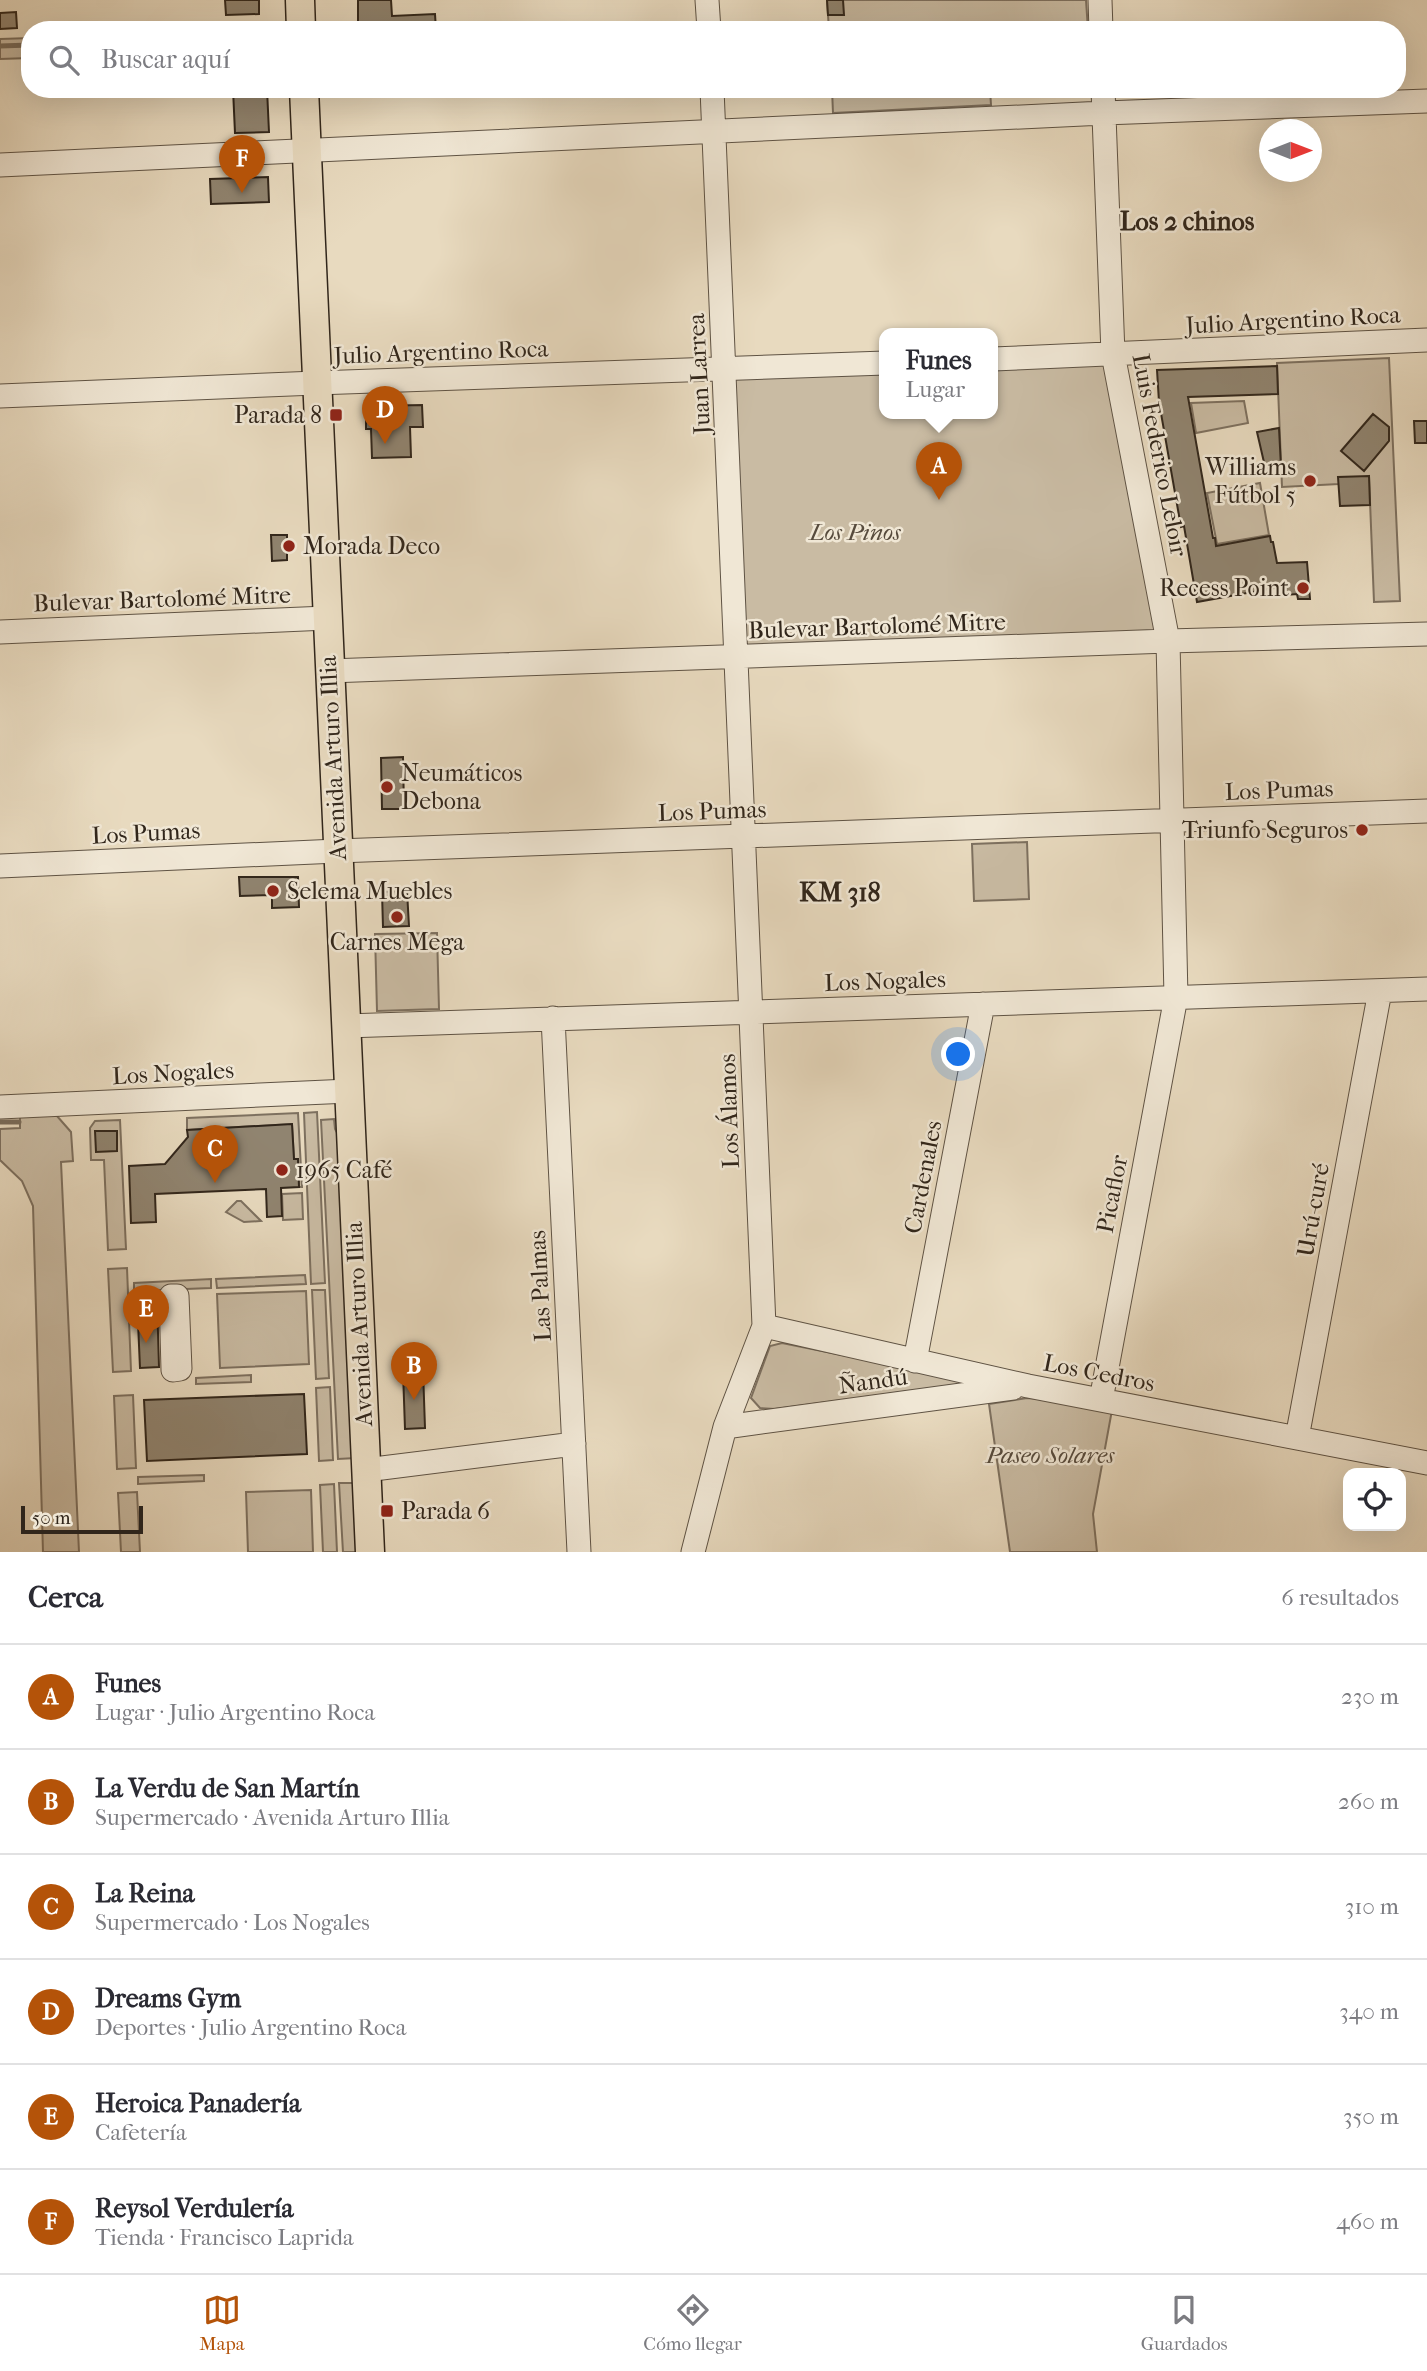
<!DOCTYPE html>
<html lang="es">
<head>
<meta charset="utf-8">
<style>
	body { margin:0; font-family:"IM FELL French Canon",serif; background:#f7f7f7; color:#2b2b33 }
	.controls { position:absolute; right:21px; bottom:21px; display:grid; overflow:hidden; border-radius:14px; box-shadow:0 7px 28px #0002 }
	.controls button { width:63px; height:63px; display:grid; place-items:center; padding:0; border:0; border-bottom:2px solid #e1e1e2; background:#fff; color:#2b2b33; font:35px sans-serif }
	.compass { position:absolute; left:1259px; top:119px; width:63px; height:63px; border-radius:50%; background:#fff; box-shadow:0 7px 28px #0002; rotate:90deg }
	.scale { position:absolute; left:21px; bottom:18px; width:122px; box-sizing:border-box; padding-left:7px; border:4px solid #31261b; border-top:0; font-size:19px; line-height:24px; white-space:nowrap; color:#31261b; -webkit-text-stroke:5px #f0e7d5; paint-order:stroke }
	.you { position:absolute; left:959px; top:1055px; width:24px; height:24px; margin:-18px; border:5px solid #fff; border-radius:50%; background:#1a73e8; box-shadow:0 0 0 10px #1a73e833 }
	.badge { display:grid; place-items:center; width:46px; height:46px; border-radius:50%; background:#b45309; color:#fff; font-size:23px; font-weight:700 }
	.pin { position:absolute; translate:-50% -58px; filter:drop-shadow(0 2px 4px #0008) }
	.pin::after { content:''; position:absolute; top:37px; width:24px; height:21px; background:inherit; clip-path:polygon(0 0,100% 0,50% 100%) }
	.popup { position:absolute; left:879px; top:328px; width:119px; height:91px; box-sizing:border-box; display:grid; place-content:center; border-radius:14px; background:#fff; filter:drop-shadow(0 2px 5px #0005); font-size:23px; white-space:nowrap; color:#7c7c81 }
	.popup b { font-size:26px; color:#2b2b33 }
	.popup::after { content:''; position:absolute; left:50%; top:100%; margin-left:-14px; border:14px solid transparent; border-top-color:#fff }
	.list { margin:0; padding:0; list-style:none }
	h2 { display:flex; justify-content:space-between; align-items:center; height:91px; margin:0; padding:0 28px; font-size:30px }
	h2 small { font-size:23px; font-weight:400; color:#7c7c81 }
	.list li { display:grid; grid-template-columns:46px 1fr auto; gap:21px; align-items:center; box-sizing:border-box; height:105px; padding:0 28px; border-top:2px solid #e1e1e2 }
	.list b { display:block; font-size:26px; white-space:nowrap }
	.list p { margin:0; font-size:23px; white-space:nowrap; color:#7c7c81 }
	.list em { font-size:23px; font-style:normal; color:#7c7c81 }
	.icon { flex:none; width:38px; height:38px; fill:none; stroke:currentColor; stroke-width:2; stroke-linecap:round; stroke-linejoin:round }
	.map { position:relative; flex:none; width:1427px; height:1552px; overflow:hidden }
	.search { position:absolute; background:#fff; box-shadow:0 7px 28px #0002; left:21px; right:21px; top:21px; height:77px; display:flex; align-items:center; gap:18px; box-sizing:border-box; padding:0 24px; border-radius:28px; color:#7c7c81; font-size:26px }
	.sheet { height:721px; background:#fff }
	nav { display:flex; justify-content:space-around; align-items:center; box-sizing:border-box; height:98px; border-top:2px solid #e1e1e2; background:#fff; font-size:19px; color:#7c7c81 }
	nav a { display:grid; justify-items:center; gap:4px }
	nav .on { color:#b45309 }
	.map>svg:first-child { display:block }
	.green { fill:#c9bba3; stroke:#7d705f; stroke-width:2 }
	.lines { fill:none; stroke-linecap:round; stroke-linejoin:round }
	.stream { stroke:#7a6d5c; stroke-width:5 }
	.building { fill:#908470; stroke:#31261b; stroke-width:2 }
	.minor-casing { stroke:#5f5344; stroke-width:25 }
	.major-casing { stroke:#31261b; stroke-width:31 }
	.minor { stroke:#f0e7d5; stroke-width:23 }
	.major { stroke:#e8dabf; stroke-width:28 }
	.poi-dot { fill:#8f2418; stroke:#f0e7d5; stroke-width:2.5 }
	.labels { text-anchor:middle; stroke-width:5; stroke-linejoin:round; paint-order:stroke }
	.street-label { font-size:24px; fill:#31261b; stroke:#f0e7d5 }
	.poi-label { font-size:24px; fill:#31261b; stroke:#f0e7d5; text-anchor:start }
	.park-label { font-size:24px; font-style:italic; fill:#574b3d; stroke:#f0e7d5 }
	.neighbourhood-label { font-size:26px; font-weight:bold; fill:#31261b; stroke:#f0e7d5 }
</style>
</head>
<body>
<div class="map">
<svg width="1427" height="1552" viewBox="0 0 1427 1552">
	<rect width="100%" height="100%" fill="#e8dabf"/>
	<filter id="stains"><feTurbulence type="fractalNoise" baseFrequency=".00286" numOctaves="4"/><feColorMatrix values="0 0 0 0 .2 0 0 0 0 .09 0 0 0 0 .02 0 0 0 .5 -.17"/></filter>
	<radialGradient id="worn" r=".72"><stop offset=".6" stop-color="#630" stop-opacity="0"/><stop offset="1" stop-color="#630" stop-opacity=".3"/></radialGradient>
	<!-- green -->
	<path class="green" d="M827 0H1086L1088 30H829Z
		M30 38V58L0 59V39Z
		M832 89H990L991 105 833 113Z
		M1113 354 1168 641 737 657 725 369 885 363V414H993V359Z
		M1389 358 1400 601 1374 602 1369 476 1339 484 1282 487 1277 363Z
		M1244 401 1248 423 1196 433 1191 403Z
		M1260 483 1269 535 1217 544 1207 493Z
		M1027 842 1029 899 974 901 972 844Z
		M437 933 439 1009 377 1011 375 934Z
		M317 1112 325 1283 311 1284 304 1113Z
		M298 1113 302 1187H299L298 1159H294L292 1124 187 1130V1118Z
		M48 1115 57 1116 71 1132 73 1161 61 1162 79 1552H43L33 1206 22 1181 0 1160V1129L20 1128V1116Z
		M334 1119 335 1129 341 1140 356 1458 338 1459 321 1120Z
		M120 1120 126 1249 108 1250 104 1160H91L90 1128 95 1121Z
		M302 1193 303 1219 283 1220 282 1194Z
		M237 1201H241L261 1221 244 1222 226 1212Z
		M127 1268 131 1371 113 1372 108 1269Z
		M305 1275 306 1284 217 1288 216 1279Z
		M211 1279V1288L134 1291V1283Z
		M312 1290H325L329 1378 316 1379Z
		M306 1291 309 1364 220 1368 217 1294Z
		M782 1343 977 1382 775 1409 760 1408 751 1398 770 1346Z
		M251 1375V1382L196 1384V1378Z
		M330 1387 333 1460 319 1461 316 1388Z
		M133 1395 136 1468 117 1469 114 1396Z
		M1027 1398 1063 1400 1112 1410 1093 1514 1097 1552H1010L989 1404Z
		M204 1475V1481L138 1484V1477Z
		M339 1483H357L360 1552H343Z
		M334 1484 337 1552H323L320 1485Z
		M311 1490 313 1552H248L246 1492Z
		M137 1492 140 1552H121L118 1493Z"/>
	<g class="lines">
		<!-- stream -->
		<path class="stream" d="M0 46 30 45
			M0 1122H19"/>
	</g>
	<!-- building -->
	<path class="building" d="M225 0H259V14L226 15Z
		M358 0H391L392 16 435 14 436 30H358Z
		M827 0H843L844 15H828Z
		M16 12 17 28 0 29V13Z
		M233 89H267L269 132 235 133Z
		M268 177 269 202 211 204 210 179Z
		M1277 366 1278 394 1188 397 1213 538H1215L1216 546 1270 536 1271 542H1273L1277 563 1307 562 1310 599H1298L1297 594 1286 595V586L1197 602 1184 526 1181 527 1159 402 1157 370Z
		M422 405 423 427H410L411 457 372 458 371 429H366V413L372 406Z
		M1373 414 1389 427V441L1364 471 1341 451Z
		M1414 421H1427V443H1415Z
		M1279 428 1281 467 1266 471 1257 432Z
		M1369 476 1370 505 1340 506 1338 477Z
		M271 535H287V560L272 561Z
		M403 757 404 809H382L381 758Z
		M239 877H298L299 907 272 908V895L240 896Z
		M407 891 409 926 383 927 382 892Z
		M292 1124 294 1159H298L299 1187 281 1188 282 1216 267 1217 266 1189 155 1194 156 1222 131 1223 129 1166 165 1164 188 1137 187 1130Z
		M95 1131H117V1151L96 1152Z
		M137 1299H157L159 1367 140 1368Z
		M423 1370 425 1428 405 1429 403 1371Z
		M304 1394 307 1454 147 1461 144 1400Z"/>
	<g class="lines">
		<defs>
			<path id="minor" d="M707 0 709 30
				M1100 0 1101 30
				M0 165 1104 113 1427 101
				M993 359 1427 340
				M0 396 316 383 885 363
				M0 632 327 618
				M329 671 1168 641 1427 634
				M0 866 337 851 1427 811
				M553 1018 579 1552
				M346 1026 1427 989
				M0 1107 349 1091
				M171 1296H177L180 1369 173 1370Z
				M764 1326 1028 1386 1427 1463
				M915 1361 983 1004
				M1101 1400 1176 997 1168 641 1113 354 1103 89
				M725 1427 1013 1388
				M1297 1438 1380 991
				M366 1470 574 1444
				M693 1552 725 1427 764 1326 712 89"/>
			<path id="major" d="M300 0 301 30
				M304 89 370 1552"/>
		</defs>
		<!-- minor casing -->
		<use href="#minor" class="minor-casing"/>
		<!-- major casing -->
		<use href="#major" class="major-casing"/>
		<!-- minor -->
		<use href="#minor" class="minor"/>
		<!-- major -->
		<use href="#major" class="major"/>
	</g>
	<!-- markers -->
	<g class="poi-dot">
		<rect x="329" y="408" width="14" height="14" rx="3.5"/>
		<circle cx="1310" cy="481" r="7"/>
		<circle cx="289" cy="546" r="7"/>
		<circle cx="1303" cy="588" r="7"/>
		<circle cx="387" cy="787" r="7"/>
		<circle cx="1362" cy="830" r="7"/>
		<circle cx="273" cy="891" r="7"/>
		<circle cx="397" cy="917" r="7"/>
		<circle cx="282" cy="1170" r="7"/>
		<rect x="380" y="1504" width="14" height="14" rx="3.5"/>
	</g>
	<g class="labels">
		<!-- street labels -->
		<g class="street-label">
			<text transform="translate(1293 320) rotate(-3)" y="8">Julio Argentino Roca</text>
			<text transform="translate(441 352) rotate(-2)" y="8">Julio Argentino Roca</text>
			<text transform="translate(699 374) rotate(-93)" y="8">Juan Larrea</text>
			<text transform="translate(1160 455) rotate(79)" y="8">Luis Federico Leloir</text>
			<text transform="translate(162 599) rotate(-2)" y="8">Bulevar Bartolomé Mitre</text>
			<text transform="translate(877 626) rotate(-2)" y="8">Bulevar Bartolomé Mitre</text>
			<text transform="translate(333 758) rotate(-93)" y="8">Avenida Arturo Illia</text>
			<text transform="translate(1279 790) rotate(-2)" y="8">Los Pumas</text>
			<text transform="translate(712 811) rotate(-2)" y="8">Los Pumas</text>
			<text transform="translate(146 833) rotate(-3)" y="8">Los Pumas</text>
			<text transform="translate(885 981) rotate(-2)" y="8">Los Nogales</text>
			<text transform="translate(173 1073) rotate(-3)" y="8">Los Nogales</text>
			<text transform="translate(729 1111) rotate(-92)" y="8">Los Álamos</text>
			<text transform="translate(923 1177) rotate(-79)" y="8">Cardenales</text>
			<text transform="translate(1112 1194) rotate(-79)" y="8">Picaflor</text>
			<text transform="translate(1313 1210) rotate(-80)" y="8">Urú-curé</text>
			<text transform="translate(540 1286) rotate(-93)" y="8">Las Palmas</text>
			<text transform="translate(359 1324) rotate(-93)" y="8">Avenida Arturo Illia</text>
			<text transform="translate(1099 1373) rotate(11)" y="8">Los Cedros</text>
			<text transform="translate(873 1381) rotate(-8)" y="8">Ñandú</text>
		</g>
		<!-- poi labels -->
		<g class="poi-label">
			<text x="322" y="423" text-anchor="end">Parada 8</text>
			<text x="1296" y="475" text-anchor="end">Williams<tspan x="1296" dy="28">Fútbol 5</tspan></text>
			<text x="303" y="554">Morada Deco</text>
			<text x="1289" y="596" text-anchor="end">Recess Point</text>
			<text x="401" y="781">Neumáticos<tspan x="401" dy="28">Debona</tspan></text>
			<text x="1348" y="838" text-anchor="end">Triunfo Seguros</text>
			<text x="287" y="899">Selema Muebles</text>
			<text x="397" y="950" text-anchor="middle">Carnes Mega</text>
			<text x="296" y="1178">1965 Café</text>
			<text x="401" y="1519">Parada 6</text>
		</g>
		<!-- park labels -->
		<g class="park-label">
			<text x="855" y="540">Los Pinos</text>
			<text x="1050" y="1463">Paseo Solares</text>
		</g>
		<!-- neighbourhood labels -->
		<g class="neighbourhood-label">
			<text x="1187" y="230">Los 2 chinos</text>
			<text x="840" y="901">KM 318</text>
		</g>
	</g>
	<rect width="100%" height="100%" filter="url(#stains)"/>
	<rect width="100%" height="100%" fill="url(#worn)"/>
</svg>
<div class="controls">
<button><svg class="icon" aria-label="locate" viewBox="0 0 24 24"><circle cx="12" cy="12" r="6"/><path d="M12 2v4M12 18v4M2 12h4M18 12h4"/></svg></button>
</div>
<svg class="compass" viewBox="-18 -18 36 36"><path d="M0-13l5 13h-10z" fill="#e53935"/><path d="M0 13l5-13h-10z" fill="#7c7c81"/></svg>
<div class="scale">50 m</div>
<div class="you"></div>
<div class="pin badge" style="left:939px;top:500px">A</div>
<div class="popup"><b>Funes</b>Lugar</div>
<div class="pin badge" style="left:414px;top:1400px">B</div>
<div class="pin badge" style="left:215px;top:1183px">C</div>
<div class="pin badge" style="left:385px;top:444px">D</div>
<div class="pin badge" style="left:146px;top:1343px">E</div>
<div class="pin badge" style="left:242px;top:193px">F</div>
<div class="search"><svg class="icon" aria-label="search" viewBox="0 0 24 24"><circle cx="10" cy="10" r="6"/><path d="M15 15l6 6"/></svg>Buscar aquí</div>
</div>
<section class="sheet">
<h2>Cerca<small>6 resultados</small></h2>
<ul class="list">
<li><span class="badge">A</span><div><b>Funes</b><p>Lugar · Julio Argentino Roca</p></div><em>230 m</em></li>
<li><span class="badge">B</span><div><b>La Verdu de San Martín</b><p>Supermercado · Avenida Arturo Illia</p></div><em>260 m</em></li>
<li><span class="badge">C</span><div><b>La Reina</b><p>Supermercado · Los Nogales</p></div><em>310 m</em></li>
<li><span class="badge">D</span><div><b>Dreams Gym</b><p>Deportes · Julio Argentino Roca</p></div><em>340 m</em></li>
<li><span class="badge">E</span><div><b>Heroica Panadería</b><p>Cafetería</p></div><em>350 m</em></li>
<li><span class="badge">F</span><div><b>Reysol Verdulería</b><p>Tienda · Francisco Laprida</p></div><em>460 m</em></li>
</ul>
</section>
<nav>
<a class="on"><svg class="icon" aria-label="map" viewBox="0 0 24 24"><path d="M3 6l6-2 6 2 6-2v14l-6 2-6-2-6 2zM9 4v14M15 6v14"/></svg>Mapa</a>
<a><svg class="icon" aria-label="directions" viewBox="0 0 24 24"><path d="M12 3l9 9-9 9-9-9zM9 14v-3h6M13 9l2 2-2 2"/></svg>Cómo llegar</a>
<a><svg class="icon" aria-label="saved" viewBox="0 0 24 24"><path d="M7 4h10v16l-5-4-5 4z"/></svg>Guardados</a>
</nav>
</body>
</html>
